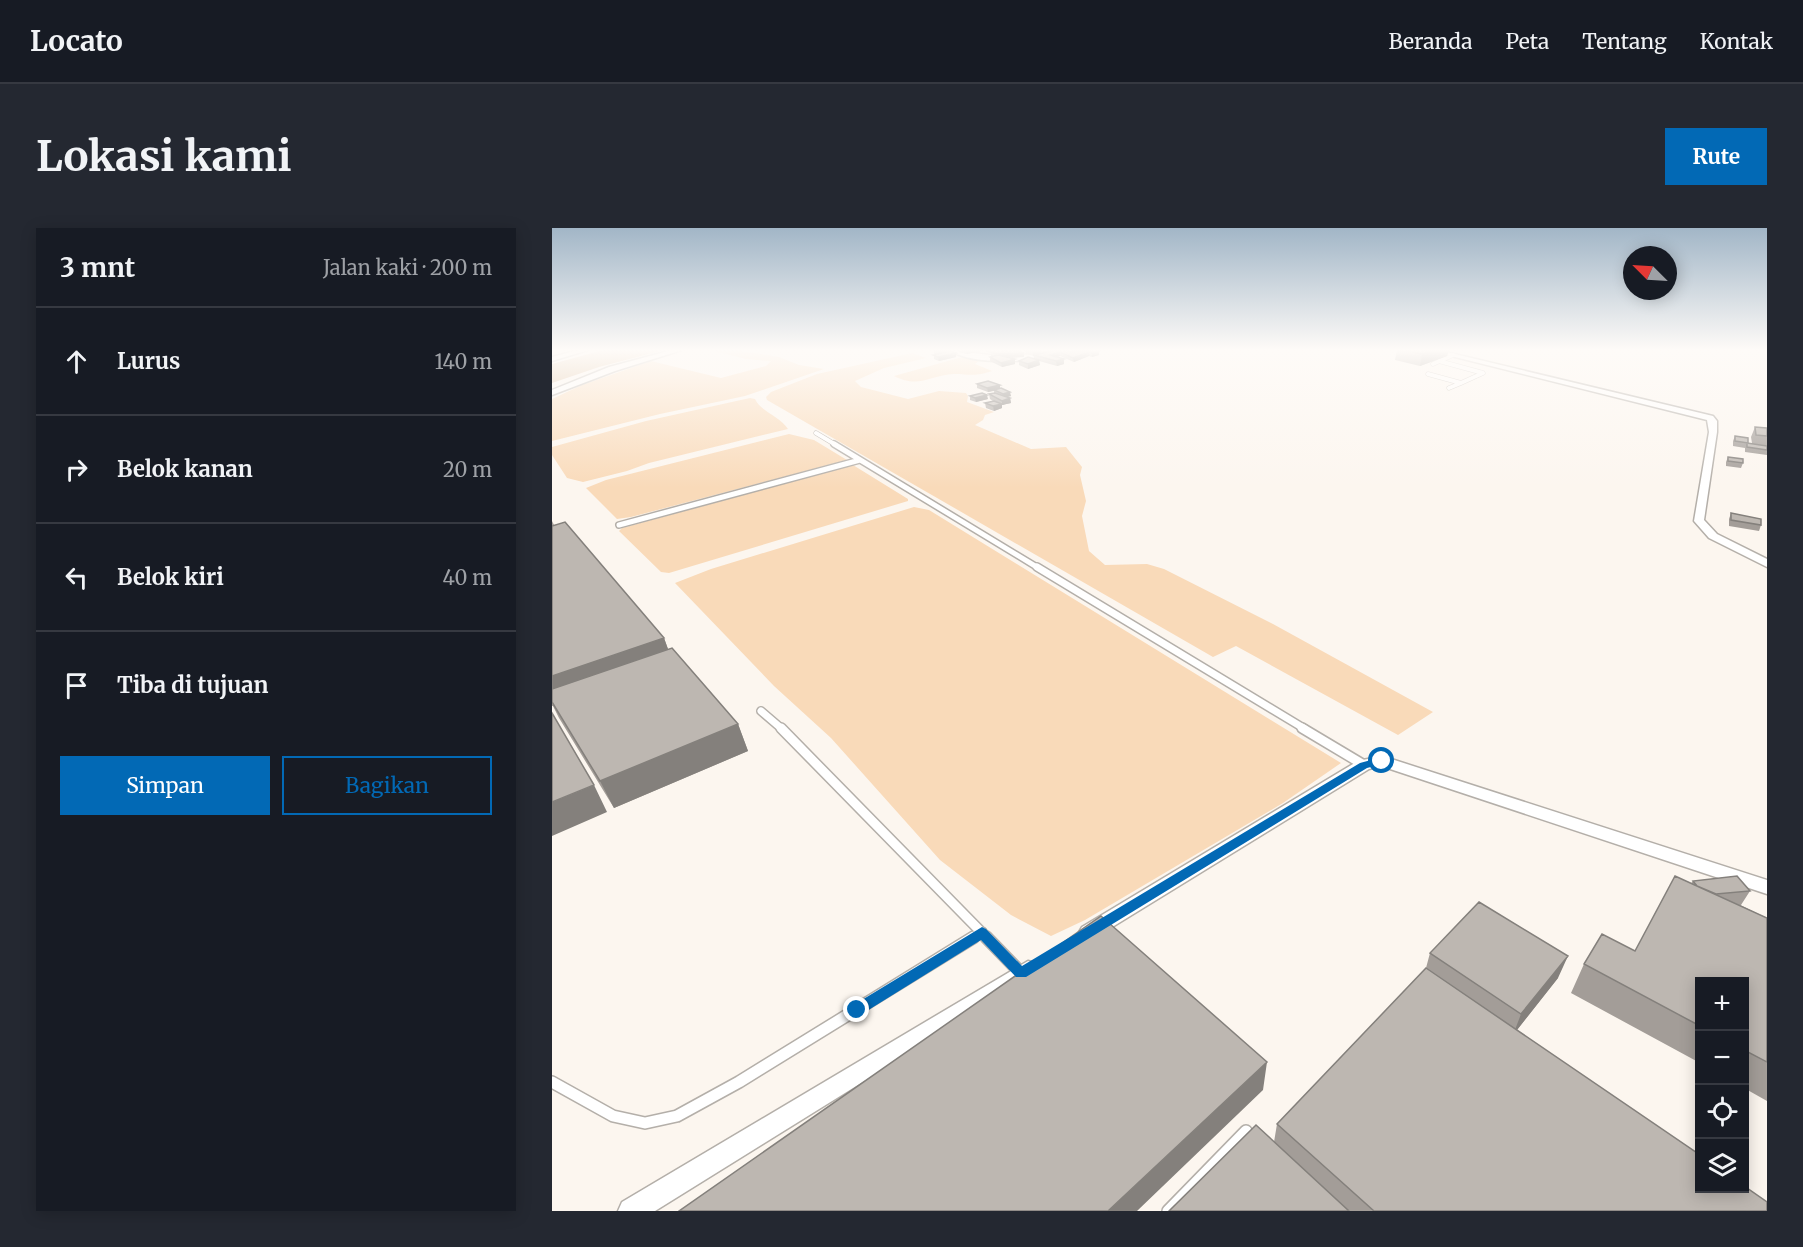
<!DOCTYPE html>
<html lang="id">
<head>
<meta charset="utf-8">
<style>
	body { margin:0; font-family:Merriweather,serif; background:#242831; color:#f1f3f6 }
	.controls { position:absolute; right:18px; bottom:18px; display:grid; overflow:hidden; border-radius:0px; box-shadow:0 3px 15px #0003 }
	.controls button { width:54px; height:54px; display:grid; place-items:center; padding:0; border:0; border-bottom:2px solid #363941; background:#171b24; color:#f1f3f6; font:30px sans-serif }
	.compass { position:absolute; left:1071px; top:18px; width:54px; height:54px; border-radius:50%; background:#171b24; box-shadow:0 3px 15px #0003; rotate:294deg }
	.stop { position:absolute; width:18px; height:18px; margin:-14px; border:4px solid #0269b5; border-radius:50%; background:#fff }
	.stop.end { background:#0269b5; border-color:#fff; box-shadow:0 2px 6px #0008 }
	.list { margin:0; padding:0; list-style:none }
	h2 { display:flex; justify-content:space-between; align-items:center; height:78px; margin:0; padding:0 24px; font-size:26px }
	h2 small { font-size:20px; font-weight:400; color:#9ea1a6 }
	.list li { display:grid; grid-template-columns:39px 1fr auto; gap:18px; align-items:center; box-sizing:border-box; height:108px; padding:0 24px; border-top:2px solid #363941 }
	.list b { display:block; font-size:22px; white-space:nowrap }
	.list em { font-size:20px; font-style:normal; color:#9ea1a6 }
	.actions { display:flex; gap:12px; padding:18px 24px }
	.actions a { flex:1; padding:14px 0; border:2px solid #0269b5; border-radius:0px; text-align:center; font-size:21px; color:#0269b5 }
	.actions .main { background:#0269b5; color:#fff }
	.icon { flex:none; width:33px; height:33px; fill:none; stroke:currentColor; stroke-width:2; stroke-linecap:round; stroke-linejoin:round }
	.map { position:relative; flex:none; width:1215px; height:983px; overflow:hidden; border-radius:0px }
	header { display:flex; align-items:center; gap:36px; box-sizing:border-box; height:84px; padding:0 30px; background:#171b24; border-bottom:2px solid #363941 }
	header strong { font-size:28px }
	nav { display:flex; gap:33px; margin-inline-start:auto; font-size:21px }
	.intro { display:flex; align-items:center; justify-content:space-between; box-sizing:border-box; height:144px; padding:0 36px }
	h1 { margin:0; font-size:42px }
	.button { padding:15px 27px; border-radius:0px; background:#0269b5; color:#fff; font-size:21px; font-weight:700 }
	main { display:flex; gap:36px; padding:0 36px }
	aside { flex:1; background:#171b24; border-radius:0px; box-shadow:0 3px 15px #0003 }
	.map>svg:first-child { display:block }
	.green { fill:#f9dab9 }
	.water { fill:#d9b996 }
	.lines { fill:none; stroke-linecap:round; stroke-linejoin:round }
	.service-far4-casing { stroke:#b4afa9; stroke-width:5 }
	.service-far3-casing { stroke:#b4afa9; stroke-width:8 }
	.service-far2-casing { stroke:#b4afa9; stroke-width:10 }
	.service-far1-casing { stroke:#b4afa9; stroke-width:12 }
	.service-casing { stroke:#b4afa9; stroke-width:14 }
	.minor-casing { stroke:#b4afa9; stroke-width:3 }
	.service-far4 { stroke:#fff; stroke-width:4 }
	.service-far3 { stroke:#fff; stroke-width:5 }
	.service-far2 { stroke:#fff; stroke-width:7 }
	.service-far1 { stroke:#fff; stroke-width:9 }
	.service { stroke:#fff; stroke-width:11 }
	.minor { fill:#fff; fill-rule:evenodd }
	.wall { fill:#a39d98 }
	.shaded-wall { fill:#84807c }
	.building { fill:#bdb7b1; stroke:#84807c; stroke-width:1.5 }
	.route { fill:#0269b5 }
</style>
</head>
<body>
<header>
<strong>Locato</strong>
<nav><a>Beranda</a><a>Peta</a><a>Tentang</a><a>Kontak</a></nav>
</header>
<div class="intro"><h1>Lokasi kami</h1><a class="button">Rute</a></div>
<main>
<aside>
<h2>3 mnt<small>Jalan kaki · 200 m</small></h2>
<ul class="list">
<li><svg class="icon" aria-label="ahead" viewBox="0 0 24 24"><path d="M12 20V5M6 11l6-6 6 6"/></svg><div><b>Lurus</b></div><em>140 m</em></li>
<li><svg class="icon" aria-label="right" viewBox="0 0 24 24"><path d="M7 20v-9h11M14 6l5 5-5 5"/></svg><div><b>Belok kanan</b></div><em>20 m</em></li>
<li><svg class="icon" aria-label="left" viewBox="0 0 24 24"><path d="M17 20v-9H6M10 6l-5 5 5 5"/></svg><div><b>Belok kiri</b></div><em>40 m</em></li>
<li><svg class="icon" aria-label="arrive" viewBox="0 0 24 24"><path d="M6 21V4h12l-3 4 3 4H6"/></svg><div><b>Tiba di tujuan</b></div></li>
</ul>
<div class="actions"><a class="main">Simpan</a><a>Bagikan</a></div>
</aside>
<div class="map">
<svg width="1215" height="983" viewBox="0 0 1215 983">
	<rect width="100%" height="100%" fill="#fcf6ef"/>
	<!-- green -->
	<path class="green" d="M158 122H183L227 129 247 137 272 141 193 168 108 186 0 213V171L30 157 99 133 169 150 214 138 219 133 194 131Z
		M360 125 374 130 332 140 303 153 309 159 356 171 387 163 414 165 416 168 415 174 442 184 433 187 431 192 423 197 479 221 514 219 530 239 528 247 534 273 530 288 537 323 553 337 595 336 612 341 721 396 881 484 846 507 684 418 661 429 215 172 214 169 219 164 265 146Z
		M421 126 428 132 423 136 440 143C423 149 418 146 402 146 378 147 367 161 342 148Z
		M198 170 203 171C209 184 228 188 236 201L97 235 75 243 31 254 15 250 0 227V219L94 193Z
		M237 206 262 212 295 232 79 289 65 291 34 260 54 252Z
		M301 237 356 271V273L117 345 109 344 67 303 70 300Z
		M362 279 377 282 789 535 731 575 533 692 499 708 459 687 388 632 279 510 222 458 123 355 159 341Z"/>
	<!-- water -->
	<path class="water" d="M51 122H112L47 139 0 155V136Z"/>
	<g class="lines">
		<defs>
			<path id="service-far4" d="M881 136 901 127
				M876 146 909 155 931 145 887 133
				M897 160 909 155
				M264 205 284 217"/>
			<path id="service-far3" d="M282 216 488 341
				M67 297 308 232"/>
			<path id="service-far2" d="M485 339 753 501
				M209 483 230 501"/>
			<path id="service-far1" d="M229 500 436 711
				M750 500 812 537
				M419 711 430 704"/>
			<path id="service" d="M434 709 469 745
				M0 854 61 888 93 895 125 888 187 854 422 709
				M616 983 694 903"/>
			<path id="minor" d="M26 122H36L0 133V129Z
				M120 122H130L63 143 0 167V162L57 139Z
				M397 122 454 129 512 122C487 136 421 138 397 122Z
				M875 122H886L1161 188 1165 193V204L1152 292 1165 306 1215 331V339L1157 310 1142 293 1157 204 1155 192Z
				M830 528 1215 652V666L829 538 817 541 544 709 537 712 530 709 527 704 530 699 806 533Z
				M476 733 483 735 486 741 483 747 103 983H66L70 974Z"/>
		</defs>
		<!-- service-far4 casing -->
		<use href="#service-far4" class="service-far4-casing"/>
		<!-- service-far3 casing -->
		<use href="#service-far3" class="service-far3-casing"/>
		<!-- service-far2 casing -->
		<use href="#service-far2" class="service-far2-casing"/>
		<!-- service-far1 casing -->
		<use href="#service-far1" class="service-far1-casing"/>
		<!-- service casing -->
		<use href="#service" class="service-casing"/>
		<!-- minor casing -->
		<use href="#minor" class="minor-casing"/>
		<!-- service-far4 -->
		<use href="#service-far4" class="service-far4"/>
		<!-- service-far3 -->
		<use href="#service-far3" class="service-far3"/>
		<!-- service-far2 -->
		<use href="#service-far2" class="service-far2"/>
		<!-- service-far1 -->
		<use href="#service-far1" class="service-far1"/>
		<!-- service -->
		<use href="#service" class="service"/>
		<!-- minor -->
		<use href="#minor" class="minor"/>
	</g>
	<!-- wall -->
	<path class="wall" d="M382 122H397V123L404 129 387 133 382 131Z
		M407 122H470L466 123 472 129 457 130 463 136 450 139 438 133V129L441 128H439V125L429 122 415 126 407 124Z
		M473 122 488 125 547 123V127L540 129 537 128 522 134 508 128 505 129 512 136 505 138 487 133 488 137 476 141 467 137V133L482 131V128L474 126Z
		M845 122H897L895 128 868 138 843 132Z
		M425 156 448 157V161L459 168 455 169 458 170 459 175 450 177V180L442 183 434 180 433 175 441 173 438 171 437 166 442 165V163L436 164 425 160Z
		M418 168 436 171 424 174 418 172Z
		M1203 199 1215 200V227L1193 224V220L1181 218V213L1183 208 1196 215H1200L1199 209Z
		M1176 229 1191 235 1189 240 1174 238V234Z
		M1179 285 1209 297 1207 303 1177 298V291Z
		M0 293 2 297 112 410 116 421 186 496 196 523 62 580 7 490 1 478H0Z
		M1141 653 1198 663 1189 677H1188L1215 690V873L1192 860V753H1148V835L1019 765 1032 736 1083 723Z
		M878 725 1006 750 965 802 1215 983H617L722 914 725 896 874 740Z"/>
	<!-- shaded-wall -->
	<path class="shaded-wall" d="M415 122H429L430 123 415 126Z
		M881 122H897L895 128 868 138 870 126Z
		M488 123V127H482L481 129V124Z
		M547 123V127L540 129V125Z
		M508 124V128L498 131V127Z
		M537 124V128L522 134 521 130Z
		M404 125V129L387 133 386 129Z
		M472 125V129L448 130V126Z
		M463 131V136L450 139 449 135Z
		M512 131V136L505 138 504 133Z
		M487 132 488 137 476 141V136Z
		M448 157V161L436 164 435 160Z
		M458 164 459 168 451 170V166Z
		M435 167 436 171 424 174 423 170Z
		M458 170 459 175 450 177V173Z
		M450 176V180L442 183 441 178Z
		M112 410 121 435 0 474V448Z
		M186 496 196 523 62 580 48 553Z
		M42 557 55 584 0 608V574Z
		M1016 728 1006 750 961 807 969 786Z
		M715 834 711 862 585 983H556Z"/>
	<!-- building -->
	<path class="building" d="M382 122H397L387 124Z
		M445 122H462L472 125 448 126 439 124Z
		M473 122H485L488 123 481 124Z
		M503 122H527L518 124 529 122 537 124 521 130 508 124 498 127 512 131 504 133 482 127Z
		M535 122H544L547 123 540 125 533 123Z
		M853 122H881L870 126Z
		M399 123 404 125 386 129 381 127Z
		M446 127 463 131 449 135 438 129Z
		M476 129 487 132 476 136 467 133Z
		M436 153 448 157 435 160 425 156Z
		M449 160 458 164 451 166 442 162Z
		M430 165 435 167 423 170 418 168Z
		M443 165 458 170 450 173 437 166Z
		M442 173 450 176 441 178 433 175Z
		M1203 199 1215 200V208L1204 207Z
		M1183 208 1196 210V215L1183 213Z
		M1195 215 1215 218V222L1195 219Z
		M1176 229 1191 231V235L1176 233Z
		M1179 285 1209 291V297L1179 292Z
		M13 294 112 410 0 448V298Z
		M120 420 186 496 48 553 0 474V461Z
		M0 485 42 557 0 574Z
		M1123 648 1215 690V834L1192 822V753H1148V798L1032 736 1050 706 1083 723Z
		M1185 648 1198 663 1164 666 1145 658 1141 653Z
		M927 674 1016 728 969 786 878 725Z
		M549 688 715 834 556 983H127Z
		M874 740 1148 927V960H1192V958L1215 974V983H822L725 896Z
		M704 897 797 983H617Z"/>
	<!-- sky -->
	<linearGradient id="sky" x2="0" y2="1"><stop stop-color="#a2b6c7"/><stop offset="0.47" stop-color="#fefbf8"/><stop offset="1" stop-color="#fefbf8" stop-opacity="0"/></linearGradient>
	<rect width="1215" height="260" fill="url(#sky)"/>
	<!-- route -->
	<path class="route" d="M830 529 834 530V535L815 540 474 749H464L429 712 310 786H300L298 782 300 778 430 699 434 701 470 738 808 535Z"/>
</svg>
<div class="controls">
<button>+</button>
<button>−</button>
<button><svg class="icon" aria-label="locate" viewBox="0 0 24 24"><circle cx="12" cy="12" r="6"/><path d="M12 2v4M12 18v4M2 12h4M18 12h4"/></svg></button>
<button><svg class="icon" aria-label="layers" viewBox="0 0 24 24"><path d="M12 4l9 5-9 5-9-5zM3 14l9 5 9-5"/></svg></button>
</div>
<svg class="compass" viewBox="-18 -18 36 36"><path d="M0-13l5 13h-10z" fill="#e53935"/><path d="M0 13l5-13h-10z" fill="#9ea1a6"/></svg>
<div class="stop" style="left:830px;top:533px"></div>
<div class="stop end" style="left:305px;top:782px"></div>
</div>
</main>
</body>
</html>
